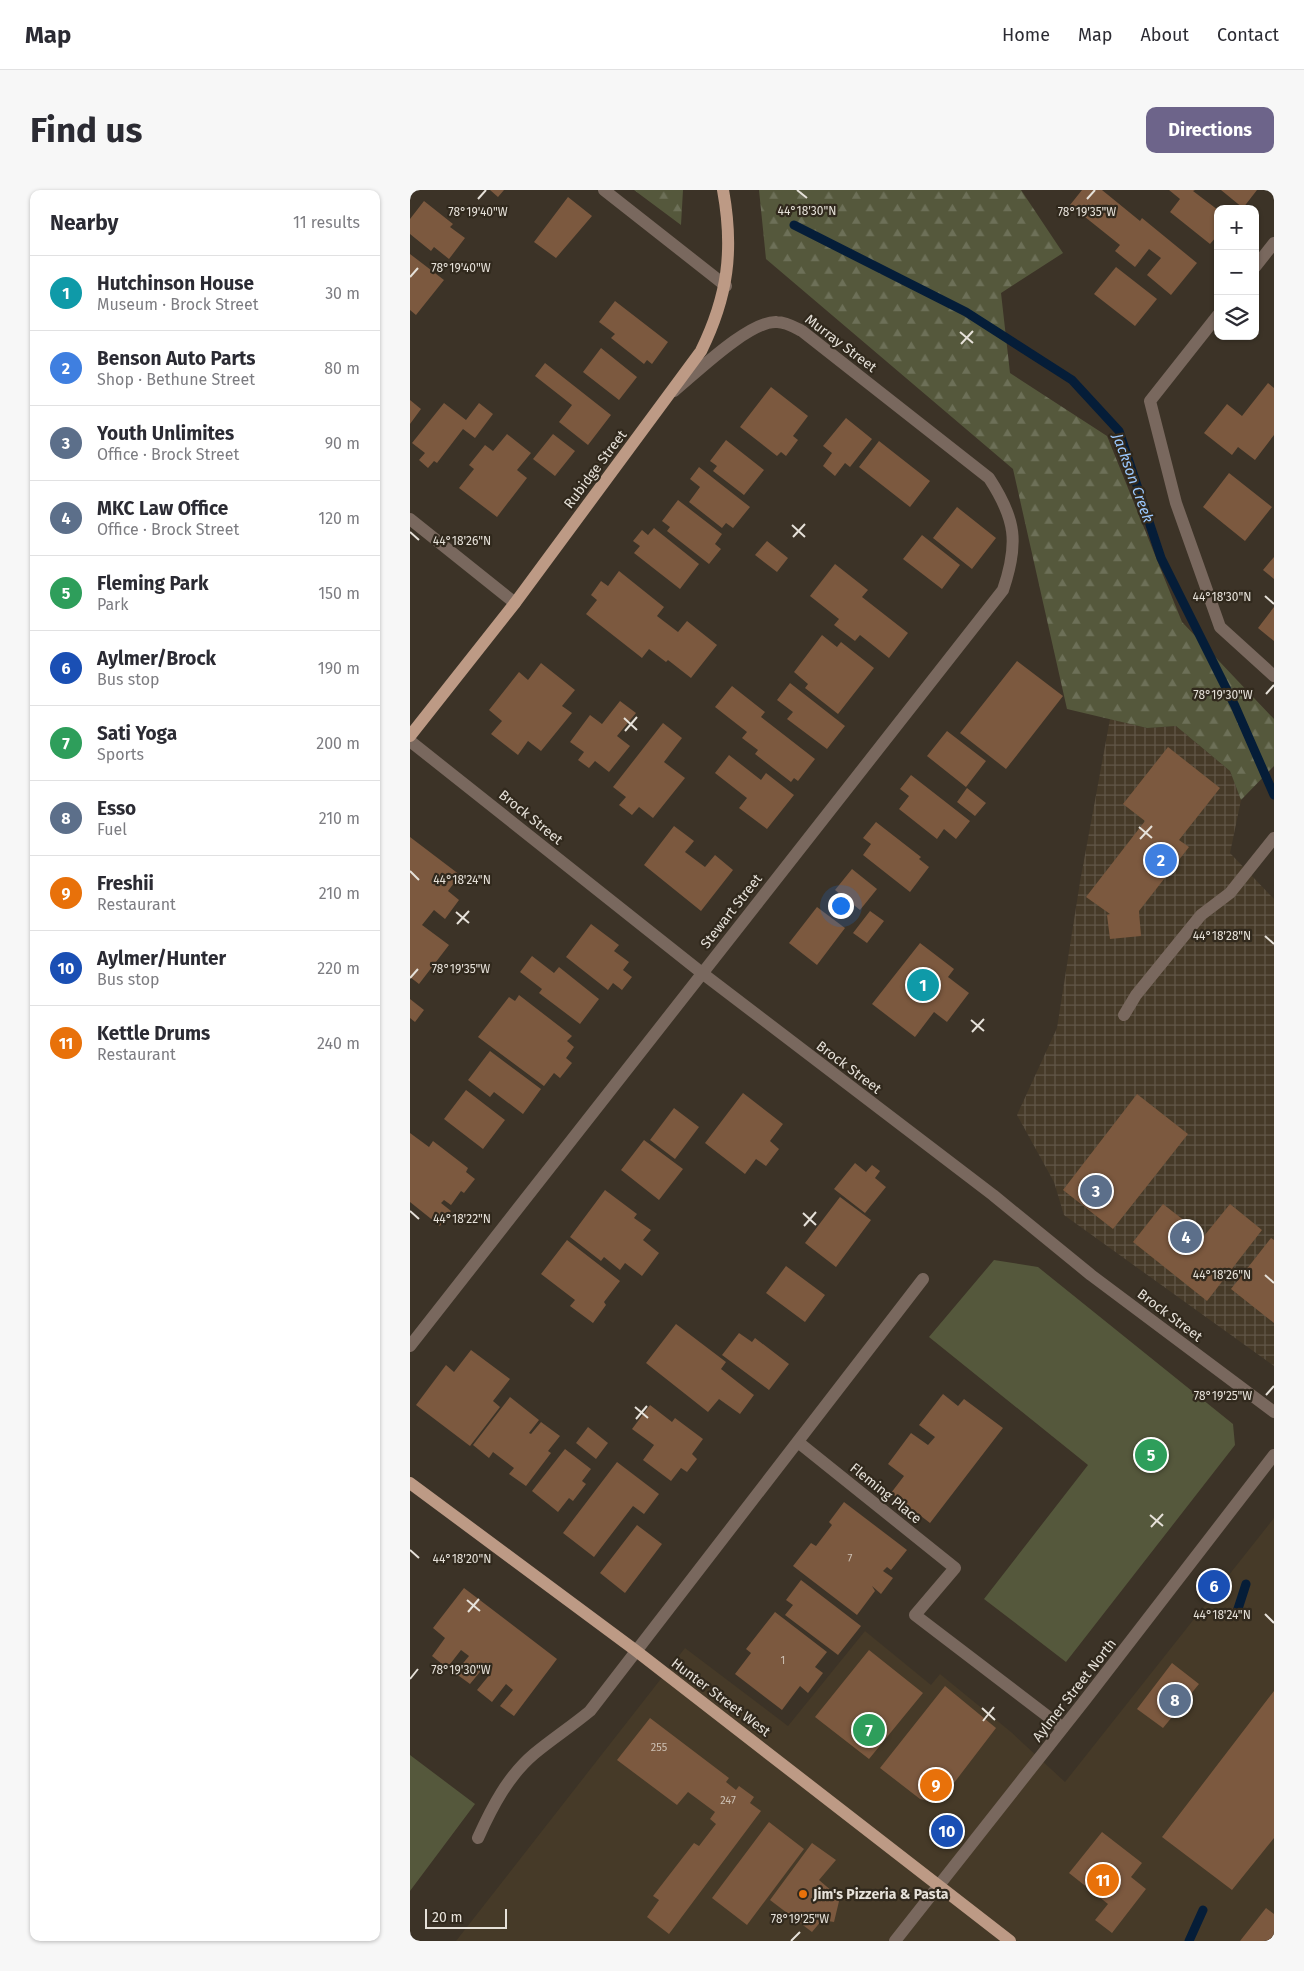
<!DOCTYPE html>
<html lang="en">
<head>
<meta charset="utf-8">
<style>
	body { margin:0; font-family:"Fira Sans",sans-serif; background:#f7f7f7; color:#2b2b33 }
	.controls { position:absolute; right:15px; top:15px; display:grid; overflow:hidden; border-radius:10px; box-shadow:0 1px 4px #0004 }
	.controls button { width:45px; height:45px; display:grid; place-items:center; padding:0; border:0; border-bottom:1px solid #e1e1e2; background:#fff; color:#2b2b33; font:25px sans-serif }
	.scale { position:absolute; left:15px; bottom:12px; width:82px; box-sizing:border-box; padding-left:5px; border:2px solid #e6e1d9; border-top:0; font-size:14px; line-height:18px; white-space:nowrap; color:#e6e1d9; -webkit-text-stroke:4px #31291d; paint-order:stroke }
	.you { position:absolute; left:430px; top:715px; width:18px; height:18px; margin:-12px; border:4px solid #fff; border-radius:50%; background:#1a73e8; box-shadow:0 0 0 8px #1a73e833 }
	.badge { display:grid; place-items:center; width:32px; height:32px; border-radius:50%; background:#6d648a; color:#fff; font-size:16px; font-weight:700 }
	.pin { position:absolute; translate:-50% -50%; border:2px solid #fff; box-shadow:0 1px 5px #0006 }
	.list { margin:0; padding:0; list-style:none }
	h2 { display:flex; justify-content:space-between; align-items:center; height:65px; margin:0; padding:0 20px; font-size:21px }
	h2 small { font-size:16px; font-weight:400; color:#7c7c81 }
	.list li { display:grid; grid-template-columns:32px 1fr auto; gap:15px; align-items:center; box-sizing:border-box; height:75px; padding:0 20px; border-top:1px solid #e1e1e2 }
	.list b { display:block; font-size:19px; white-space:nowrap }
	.list p { margin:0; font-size:16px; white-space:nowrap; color:#7c7c81 }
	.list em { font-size:16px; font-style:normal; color:#7c7c81 }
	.icon { flex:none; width:28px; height:28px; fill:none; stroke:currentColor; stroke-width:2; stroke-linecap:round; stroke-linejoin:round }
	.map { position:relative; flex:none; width:864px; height:1751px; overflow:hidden; border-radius:10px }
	header { display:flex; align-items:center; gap:30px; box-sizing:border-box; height:70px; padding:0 25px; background:#fff; border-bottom:1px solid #e1e1e2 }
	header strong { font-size:24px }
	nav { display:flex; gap:28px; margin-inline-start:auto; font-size:18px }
	.intro { display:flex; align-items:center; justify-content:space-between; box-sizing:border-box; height:120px; padding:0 30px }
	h1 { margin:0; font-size:35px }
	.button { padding:12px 22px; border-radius:10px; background:#6d648a; color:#fff; font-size:18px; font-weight:700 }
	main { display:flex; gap:30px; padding:0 30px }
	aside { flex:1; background:#fff; border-radius:10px; box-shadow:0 1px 4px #0004 }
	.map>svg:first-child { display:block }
	.built { fill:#463a28 }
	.industrial { fill:url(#industrial-grid) }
	.green { fill:#55583c }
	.forest { fill:url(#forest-firs) }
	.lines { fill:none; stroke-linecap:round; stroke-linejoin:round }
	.stream { stroke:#051d38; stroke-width:9 }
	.building { fill:#7c593f }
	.minor { stroke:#79685e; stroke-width:12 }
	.major { stroke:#bd9a85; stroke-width:12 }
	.ticks { fill:none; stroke:#e6e1d9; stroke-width:2 }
	.food-dot { fill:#e8710a; stroke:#31291d; stroke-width:2 }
	.labels { text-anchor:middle; stroke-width:4.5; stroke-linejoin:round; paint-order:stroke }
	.number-label { font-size:11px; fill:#ccbfb2 }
	.street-label { font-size:14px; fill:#e6e1d9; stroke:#31291d }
	.poi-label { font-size:14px; font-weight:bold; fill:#e6e1d9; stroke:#31291d; text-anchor:start }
	.water-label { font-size:15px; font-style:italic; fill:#9bc8fe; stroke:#31291d }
	.ticks-label { font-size:12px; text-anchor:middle; fill:#e6e1d9; stroke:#31291d; stroke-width:4.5; stroke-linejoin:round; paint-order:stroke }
</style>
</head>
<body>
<header>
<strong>Map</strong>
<nav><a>Home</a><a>Map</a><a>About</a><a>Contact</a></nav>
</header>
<div class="intro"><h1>Find us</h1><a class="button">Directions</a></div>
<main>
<aside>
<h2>Nearby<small>11 results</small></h2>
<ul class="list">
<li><span class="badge" style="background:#0f9aa8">1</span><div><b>Hutchinson House</b><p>Museum · Brock Street</p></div><em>30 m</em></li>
<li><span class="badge" style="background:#3f7fe0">2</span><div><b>Benson Auto Parts</b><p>Shop · Bethune Street</p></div><em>80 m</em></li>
<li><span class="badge" style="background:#5c6f8a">3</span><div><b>Youth Unlimites</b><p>Office · Brock Street</p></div><em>90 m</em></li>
<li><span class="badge" style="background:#5c6f8a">4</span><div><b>MKC Law Office</b><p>Office · Brock Street</p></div><em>120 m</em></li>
<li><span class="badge" style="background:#2e9e5b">5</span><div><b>Fleming Park</b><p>Park</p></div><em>150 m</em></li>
<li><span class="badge" style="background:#1a4fb4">6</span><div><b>Aylmer/Brock</b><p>Bus stop</p></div><em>190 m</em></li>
<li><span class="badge" style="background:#2e9e5b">7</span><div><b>Sati Yoga</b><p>Sports</p></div><em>200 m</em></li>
<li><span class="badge" style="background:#5c6f8a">8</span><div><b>Esso</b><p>Fuel</p></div><em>210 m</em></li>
<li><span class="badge" style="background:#e8710a">9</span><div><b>Freshii</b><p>Restaurant</p></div><em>210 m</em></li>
<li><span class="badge" style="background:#1a4fb4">10</span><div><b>Aylmer/Hunter</b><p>Bus stop</p></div><em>220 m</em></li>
<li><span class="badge" style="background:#e8710a">11</span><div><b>Kettle Drums</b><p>Restaurant</p></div><em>240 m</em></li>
</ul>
</aside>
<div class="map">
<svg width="864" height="1751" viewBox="0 0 864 1751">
	<defs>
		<pattern id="industrial-grid" width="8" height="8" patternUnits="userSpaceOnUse" patternTransform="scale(1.25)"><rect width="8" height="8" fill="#463a28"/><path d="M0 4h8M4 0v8" fill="none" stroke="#615647"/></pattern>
		<pattern id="forest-firs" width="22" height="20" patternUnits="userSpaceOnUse" patternTransform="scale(1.25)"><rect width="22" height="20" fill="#55583c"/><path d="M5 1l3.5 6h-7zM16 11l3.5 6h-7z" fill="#6d7058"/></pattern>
	</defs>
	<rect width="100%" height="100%" fill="#3c3327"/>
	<!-- built -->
	<path class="built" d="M864 1328V1751H46L275 1458 378 1536 455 1441 521 1495 530 1484 601 1542 655 1592Z"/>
	<!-- industrial -->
	<path class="industrial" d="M700 529 737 538 766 536 820 581 831 610 820 663 864 709V1176L654 1025 644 992 607 925 647 838 670 692Z"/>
	<!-- green -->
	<path class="green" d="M584 1070 628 1077 823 1234 825 1255 656 1472 574 1409 678 1275 519 1147Z
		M0 1565 65 1614 0 1701Z"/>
	<!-- forest -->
	<path class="forest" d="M224 0H273L271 35Z
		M349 0H611L653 63 591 103 600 183 697 246 772 432 864 529V576L831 610 820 581 766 536 737 538 657 519 603 279 356 69Z"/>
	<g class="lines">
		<!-- stream -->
		<path class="stream" d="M384 35 556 122 662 190 709 241 751 368 825 516 864 605
			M826 1425 836 1394
			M779 1751 793 1720"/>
	</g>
	<!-- building -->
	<path class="building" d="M80 0H94L88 7Z
		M672 0H692L730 31 732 28 787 73 761 105 737 85 751 68 739 59 725 77 705 61 710 55 660 15Z
		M759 0H785L783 1 808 20V45L800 54 760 22 770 9Z
		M811 0H847L833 18Z
		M158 7 182 26 146 68 124 52Z
		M14 11 43 34 40 37 55 48 39 69 24 57 21 61 0 44V29Z
		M0 64 34 90 6 125 0 120Z
		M706 77 747 109 725 136 684 104Z
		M205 111 258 152 242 174 237 170 234 174 201 148 205 144 189 132Z
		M191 158 227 187 209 210 173 182Z
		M135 173 201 225 178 255 149 232 162 215 125 186Z
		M858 193 864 198V245L845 270 828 257 822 265 794 243 817 214 832 226Z
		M361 197 398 226 383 246 388 250 376 266 371 262 367 266 330 237Z
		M0 210 11 219 0 234Z
		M34 213 56 230 69 213 83 224 65 248 53 239 27 273 24 271 18 278 9 270 15 263 2 253Z
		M436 228 462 249 440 277 435 273 425 286 413 276 422 263 413 256Z
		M97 244 121 263 107 280 117 288 87 327 49 298 64 279 59 275 75 255 83 261Z
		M143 244 165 261 145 286 123 269Z
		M316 250 354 280 334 305 303 281 307 276 300 271Z
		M469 251 520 291 500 317 449 277Z
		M289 277 340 317 323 338 316 333 312 338 279 312 290 297 280 289Z
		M819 283 862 317 835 351 793 317Z
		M268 310 312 344 305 354 311 359 299 374 257 341 260 337 252 331Z
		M547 317 586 348 562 379 523 348Z
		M244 338 289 374 270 399 224 363 230 356 223 351 232 340 238 345Z
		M512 345 550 375 532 399 493 369Z
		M357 351 378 368 367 382 345 365Z
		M864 367V389L853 380Z
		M425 374 458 400 452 407 498 443 479 468 450 445 445 451 424 435 429 429 400 406Z
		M209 381 254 417 247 426 268 442 277 431 307 455 281 488 258 470 256 472 239 459 232 468 176 424 187 410 181 405 191 391 198 396Z
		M864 417V451L848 438Z
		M412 445 427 457 431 452 464 478 428 524 395 498 398 494 384 482Z
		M607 471 653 506 596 579 550 543Z
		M131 473 165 500 152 516 162 523 131 561 118 551 108 565 81 544 92 531 79 520 109 482 118 490Z
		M380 493 435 536 417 559 377 529 383 522 367 510Z
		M322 496 355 522 351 527 405 569 388 591 384 588 381 592 345 564 348 560 332 548 337 542 305 517Z
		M210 511 226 523 207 546 220 556 199 582 185 571 179 578 168 570 174 562 160 552 180 525 192 534Z
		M253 533 272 548 254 572 275 588 243 628 229 617 222 625 209 615 216 607 203 597Z
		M537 541 576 571 556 597 517 566Z
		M758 557 810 598 769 650 779 657 729 721 731 746 700 749 697 725 700 724 676 707 735 631 713 614Z
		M319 565 351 590 356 583 384 605 357 639 329 618 337 608 305 583Z
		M501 585 560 631 546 649 534 639 527 649 489 619 499 606 490 599Z
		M557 598 576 613 565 626 547 612Z
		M466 632 511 667 509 669 519 677 500 702 453 665 461 654 453 648Z
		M264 636 284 651 275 662 295 677 305 665 323 680 291 721 234 675Z
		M0 647 50 685 38 701 49 710 35 729 24 720 12 735 39 755 9 794 0 787Z
		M442 679 467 699 450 720 425 700Z
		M407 717 435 738 407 775 379 753Z
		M460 721 474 731 457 753 443 743Z
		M181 734 209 755 204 761 219 772 213 780 222 787 212 800 203 793 198 800 156 767Z
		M510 753 544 779 538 787 559 803 537 832 524 822 505 847 462 814Z
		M122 766 144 783 149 777 189 809 170 834 129 803 132 799 110 782Z
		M109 805 162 846 157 851 164 857 156 868 162 873 150 888 144 883 134 896 68 847 99 807 105 811Z
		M0 809 14 820 5 832 0 828Z
		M80 861 131 899 113 924 84 902 80 907 58 890Z
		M56 900 95 930 73 959 34 929Z
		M333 903 373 934 360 951 369 959 356 976 346 969 335 984 295 953Z
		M727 904 778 944 703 1039 653 1000Z
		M264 918 289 937 265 969 240 950Z
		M0 943 19 957 23 951 58 978 56 982 65 989 54 1003 51 1001 41 1015 34 1010 31 1013 41 1021 30 1036 0 1012Z
		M234 950 273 979 249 1010 211 980Z
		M445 973 456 982 462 975 470 981 465 988 476 997 455 1023 424 999Z
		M195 1000 227 1024 224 1028 241 1040 233 1050 249 1063 232 1086 215 1073 210 1080 194 1067 191 1071 160 1047Z
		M430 1007 461 1030 426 1077 395 1053Z
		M753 1014 794 1046 820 1014 852 1040 797 1111 723 1052Z
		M861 1048 864 1050V1133L821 1099Z
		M157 1050 210 1091 194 1112 196 1115 183 1133 160 1116 165 1110 131 1084Z
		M376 1076 415 1105 395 1132 356 1103Z
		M266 1134 316 1172 311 1179 344 1205 330 1224 309 1209 298 1222 236 1173Z
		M329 1143 342 1152 345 1148 379 1174 359 1200 312 1165Z
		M61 1160 100 1189 83 1211 90 1217 60 1256 6 1215 36 1175 44 1182Z
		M533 1204 548 1216 554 1209 593 1238 520 1333 481 1303 494 1286 478 1274 501 1243 518 1255 525 1247 509 1235Z
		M100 1207 129 1230 119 1243 121 1244 131 1232 150 1246 138 1261 141 1263 116 1296 99 1284 104 1278 83 1262 79 1268 63 1255Z
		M240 1215 262 1232 265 1228 293 1249 282 1264 287 1269 277 1282 271 1278 261 1291 233 1270 244 1255 222 1239Z
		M178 1237 198 1253 186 1269 166 1253Z
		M155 1259 181 1279 172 1291 176 1294 163 1311 159 1308 148 1322 122 1301Z
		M207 1272 249 1304 234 1324 223 1316 184 1367 153 1343Z
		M434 1312 497 1360 481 1380 477 1377 473 1381 483 1388 471 1404 462 1396 465 1401 447 1425 383 1376 401 1353 406 1356 422 1335 419 1332Z
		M227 1335 252 1354 215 1403 190 1383Z
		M391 1390 451 1436 428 1465 375 1425 383 1415 376 1410Z
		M54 1398 147 1469 104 1526 90 1516 103 1500 96 1494 82 1512 67 1500 81 1483 74 1477 60 1494 45 1483 59 1466 51 1460 37 1478 22 1466 35 1448 23 1438Z
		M365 1422 417 1462 405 1477 413 1483 398 1503 390 1496 372 1520 325 1484 341 1463 336 1459Z
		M459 1460 513 1503 459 1569 405 1527Z
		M762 1473 789 1494 753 1538 727 1519Z
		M535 1496 586 1538 534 1606 526 1610 518 1611 510 1609 470 1578Z
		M864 1501V1648L822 1700 752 1647Z
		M240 1528 319 1588 316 1592 326 1600 329 1596 344 1607 340 1613 351 1621 259 1744 237 1727 249 1710 243 1706 284 1653 289 1656 306 1634 300 1629 305 1622 278 1602 267 1615 207 1570Z
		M359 1632 394 1659 337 1735 302 1708Z
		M692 1642 732 1673 721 1687 736 1699 702 1743 685 1730 698 1714 659 1683Z
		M402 1653 426 1670 409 1690 423 1702 431 1703 424 1732 412 1730 402 1742 360 1710Z
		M856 1718 864 1724V1751H830Z"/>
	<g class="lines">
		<!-- minor -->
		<path class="minor" d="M194 0 316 96
			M845 77 864 53
			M808 125 740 211 766 313 810 437 864 486
			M0 329 105 413
			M0 551 292 783 583 1005 681 1085 864 1222
			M714 825 726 805 791 725 820 703 864 648
			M0 1156 593 400C609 353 606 329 579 288L392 141C384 137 376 132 367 132 340 130 286 183 264 201
			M388 1252 545 1378 505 1425 653 1538
			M68 1648C82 1617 98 1586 124 1564 142 1549 162 1536 180 1521L513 1089
			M485 1751 675 1510 864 1265"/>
		<!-- major -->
		<path class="major" d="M0 546 105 413 291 161C318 106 324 60 313 0
			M0 1293 225 1460 600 1751"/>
	</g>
	<!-- ticks -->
	<path class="ticks" d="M387 0 397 8M68 9 76 0M677 9 685 0M0 87 8 78M550 142 563 153M551 154 563 141M382 335 395 347M0 342 9 350M383 347 395 334M855 406 864 414M856 504 864 495M214 528 227 540M215 541 227 527M729 637 742 648M730 649 742 636M0 681 9 690M46 722 59 733M47 734 59 721M855 746 864 754M0 788 8 779M561 830 574 841M562 842 574 829M0 1021 9 1029M393 1023 406 1035M394 1036 406 1022M855 1085 864 1093M856 1205 864 1196M225 1217 238 1228M226 1229 237 1216M740 1325 753 1336M741 1337 753 1324M0 1360 9 1368M57 1410 70 1421M58 1422 69 1409M855 1424 864 1433M0 1489 8 1479M572 1518 585 1530M573 1531 584 1517M381 1751 390 1742"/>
	<!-- markers -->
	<circle class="food-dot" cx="393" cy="1704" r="5"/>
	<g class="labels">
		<!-- number labels -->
		<g class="number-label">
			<text x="440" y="1372">7</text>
			<text x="373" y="1474">1</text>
			<text x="249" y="1561">255</text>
			<text x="318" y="1614">247</text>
		</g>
		<!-- street labels -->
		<g class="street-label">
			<text transform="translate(431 153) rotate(37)" y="5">Murray Street</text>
			<text transform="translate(185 279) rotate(-53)" y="5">Rubidge Street</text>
			<text transform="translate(121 627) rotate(39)" y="5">Brock Street</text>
			<text transform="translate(321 721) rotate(-52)" y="5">Stewart Street</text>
			<text transform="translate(439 877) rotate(37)" y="5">Brock Street</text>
			<text transform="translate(760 1125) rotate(37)" y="5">Brock Street</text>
			<text transform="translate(476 1303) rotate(39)" y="5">Fleming Place</text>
			<text transform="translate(664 1500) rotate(-52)" y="5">Aylmer Street North</text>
			<text transform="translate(311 1507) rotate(37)" y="5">Hunter Street West</text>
		</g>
		<!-- poi labels -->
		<g class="poi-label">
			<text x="403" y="1709">Jim's Pizzeria &amp; Pasta</text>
		</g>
		<!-- water labels -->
		<g class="water-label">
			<text transform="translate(723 288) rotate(70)" y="5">Jackson Creek</text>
		</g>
	</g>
	<g class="ticks-label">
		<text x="397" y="25">44°18'30"N</text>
		<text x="68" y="26">78°19'40"W</text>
		<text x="677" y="26">78°19'35"W</text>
		<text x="51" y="82">78°19'40"W</text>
		<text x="52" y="355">44°18'26"N</text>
		<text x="812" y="411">44°18'30"N</text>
		<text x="813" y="509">78°19'30"W</text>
		<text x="52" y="694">44°18'24"N</text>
		<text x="812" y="750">44°18'28"N</text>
		<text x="51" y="783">78°19'35"W</text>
		<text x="52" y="1033">44°18'22"N</text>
		<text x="812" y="1089">44°18'26"N</text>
		<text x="813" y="1210">78°19'25"W</text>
		<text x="52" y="1373">44°18'20"N</text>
		<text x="812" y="1429">44°18'24"N</text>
		<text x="51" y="1484">78°19'30"W</text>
		<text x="390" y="1733">78°19'25"W</text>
	</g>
</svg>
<div class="controls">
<button>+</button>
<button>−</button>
<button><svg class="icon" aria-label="layers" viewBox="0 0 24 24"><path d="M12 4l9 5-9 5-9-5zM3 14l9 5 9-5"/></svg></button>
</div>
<div class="scale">20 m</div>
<div class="you"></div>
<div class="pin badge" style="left:513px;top:795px;background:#0f9aa8">1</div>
<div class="pin badge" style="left:751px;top:670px;background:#3f7fe0">2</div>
<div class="pin badge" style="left:686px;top:1001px;background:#5c6f8a">3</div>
<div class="pin badge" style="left:776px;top:1047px;background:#5c6f8a">4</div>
<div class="pin badge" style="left:741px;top:1265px;background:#2e9e5b">5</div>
<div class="pin badge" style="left:804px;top:1396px;background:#1a4fb4">6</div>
<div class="pin badge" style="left:459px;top:1540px;background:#2e9e5b">7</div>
<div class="pin badge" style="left:765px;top:1510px;background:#5c6f8a">8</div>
<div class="pin badge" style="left:526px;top:1595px;background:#e8710a">9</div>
<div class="pin badge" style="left:537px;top:1641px;background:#1a4fb4">10</div>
<div class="pin badge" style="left:693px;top:1690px;background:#e8710a">11</div>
</div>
</main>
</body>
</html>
